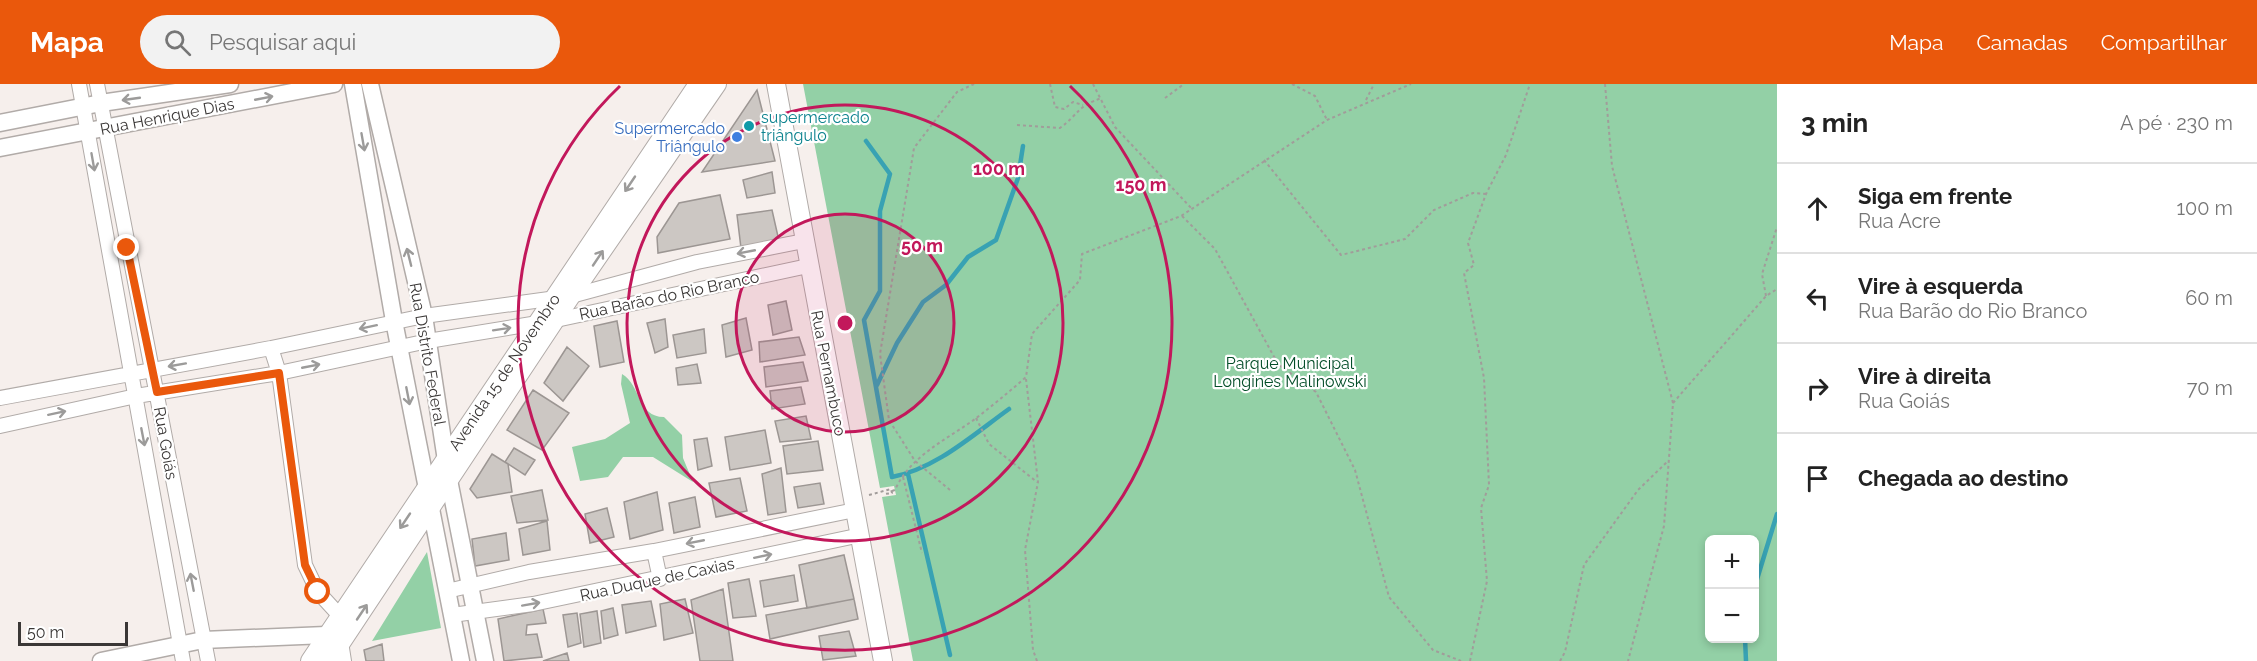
<!DOCTYPE html>
<html lang="pt">
<head>
<meta charset="utf-8">
<style>
	body { margin:0; font-family:Raleway,sans-serif; background:#f2f2f2; color:#222 }
	.controls { position:absolute; right:18px; bottom:18px; display:grid; overflow:hidden; border-radius:9px; box-shadow:0 3px 9px #0003 }
	.controls button { width:54px; height:54px; display:grid; place-items:center; padding:0; border:0; border-bottom:2px solid #e0e0e0; background:#fff; color:#222; font:30px sans-serif }
	.scale { position:absolute; left:18px; bottom:15px; width:110px; box-sizing:border-box; padding-left:6px; border:3px solid #3a3736; border-top:0; font-size:16px; line-height:21px; white-space:nowrap; color:#3a3736; -webkit-text-stroke:4px #fff; paint-order:stroke }
	.stop { position:absolute; width:18px; height:18px; margin:-14px; border:4px solid #ea580c; border-radius:50%; background:#fff }
	.stop.end { background:#ea580c; border-color:#fff; box-shadow:0 2px 6px #0008 }
	.list { margin:0; padding:0; list-style:none }
	h2 { display:flex; justify-content:space-between; align-items:center; height:78px; margin:0; padding:0 24px; font-size:26px }
	h2 small { font-size:20px; font-weight:400; color:#767676 }
	.list li { display:grid; grid-template-columns:39px 1fr auto; gap:18px; align-items:center; box-sizing:border-box; height:90px; padding:0 24px; border-top:2px solid #e0e0e0 }
	.list b { display:block; font-size:22px; white-space:nowrap }
	.list p { margin:0; font-size:20px; white-space:nowrap; color:#767676 }
	.list em { font-size:20px; font-style:normal; color:#767676 }
	.icon { flex:none; width:33px; height:33px; fill:none; stroke:currentColor; stroke-width:2; stroke-linecap:round; stroke-linejoin:round }
	.map { position:relative; flex:none; width:1777px; height:577px; overflow:hidden }
	header { display:flex; align-items:center; gap:36px; box-sizing:border-box; height:84px; padding:0 30px; background:#ea580c; color:#fff }
	header strong { font-size:28px }
	nav { display:flex; gap:33px; margin-inline-start:auto; font-size:21px }
	.search { width:420px; height:54px; background:#f2f2f2; display:flex; align-items:center; gap:15px; box-sizing:border-box; padding:0 21px; border-radius:33px; color:#767676; font-size:22px }
	main { display:flex }
	aside { flex:1; background:#fff }
	.map>svg:first-child { display:block }
	.green { fill:#93d0a6; fill-rule:evenodd }
	.lines { fill:none; stroke-linecap:round; stroke-linejoin:round }
	.stream { stroke:#38a2b3; stroke-width:4.5 }
	.building { fill:#ccc7c3; stroke:#9c9693; stroke-width:1.5 }
	.minor-casing { stroke:#b1aba8; stroke-width:16 }
	.tertiary-casing { stroke:#b1aba8; stroke-width:19 }
	.secondary-casing { stroke:#b1aba8; stroke-width:20 }
	.path { stroke:#a19c9a; stroke-width:2; stroke-dasharray:3 3; stroke-linecap:butt }
	.minor { stroke:#fff; stroke-width:14 }
	.tertiary { stroke:#fff; stroke-width:16 }
	.secondary { stroke:#fff; stroke-width:18 }
	.oneway { stroke:#9c9b9a }
	.route { stroke:#ea580c; stroke-width:8 }
	.ring { fill:none; stroke:#c2185b; stroke-width:3 }
	.culture-dot { fill:#0f9aa8; stroke:#fff; stroke-width:2 }
	.shop-dot { fill:#3f7fe0; stroke:#fff; stroke-width:2 }
	.labels { text-anchor:middle; stroke-width:4.5; stroke-linejoin:round; paint-order:stroke }
	.street-label { font-size:16px; fill:#3a3736; stroke:#fff }
	.culture-label { font-size:16px; fill:#0d838f; stroke:#fff; text-anchor:start }
	.shop-label { font-size:16px; fill:#366cbe; stroke:#fff; text-anchor:end }
	.park-label { font-size:16px; fill:#034d28; stroke:#fff }
	.centre { fill:#c2185b; stroke:#fff; stroke-width:3 }
	.ring-label { font-size:18px; text-anchor:middle; font-weight:bold; fill:#c2185b; stroke:#fff; stroke-width:4.5; stroke-linejoin:round; paint-order:stroke }
</style>
</head>
<body>
<header>
<strong>Mapa</strong>
<div class="search"><svg class="icon" aria-label="search" viewBox="0 0 24 24"><circle cx="10" cy="10" r="6"/><path d="M15 15l6 6"/></svg>Pesquisar aqui</div>
<nav><a>Mapa</a><a>Camadas</a><a>Compartilhar</a></nav>
</header>
<main>
<div class="map">
<svg width="1777" height="577" viewBox="0 0 1777 577">
	<rect width="100%" height="100%" fill="#f6efec"/>
	<!-- green -->
	<path class="green" d="M803 0H1777V577H913L882 413 896 411 894 402 880 404ZM1710 456H1754V554H1710Z
		M622 290C641 301 637 333 664 333L682 351 683 374 693 398 653 373H623L608 393 580 397 572 363 605 355 630 339 621 300Z
		M427 468 441 544 372 557Z"/>
	<g class="lines">
		<!-- stream -->
		<path class="stream" d="M866 57 890 90 880 127V207L864 236 892 393C936 385 974 350 1009 325
			M877 301 897 259 923 218 946 201 968 173 996 156 1018 94 1023 62
			M908 390 950 571
			M1754 505 1777 430
			M1745 554 1746 577"/>
	</g>
	<!-- building -->
	<path class="building" d="M757 6 775 77 702 88Z
		M772 88 775 109 747 114 743 96Z
		M720 111 730 155 658 169 657 153 679 119Z
		M772 126 779 157 741 164 737 131Z
		M786 217 792 246 773 251 768 221Z
		M746 234 752 266 726 273 722 241Z
		M665 235 668 263 655 269 647 239Z
		M617 237 624 278 600 283 594 242Z
		M704 245 706 269 677 274 673 251Z
		M799 253 805 271 760 278 759 258Z
		M567 263 589 282 563 317 544 299Z
		M803 278 808 297 766 303 764 283Z
		M697 280 701 299 678 301 676 284Z
		M801 303 805 320 772 325 770 307Z
		M533 306 569 329 542 366 507 346Z
		M806 332 811 355 780 358 775 337Z
		M765 346 771 379 730 386 725 353Z
		M707 354 712 382 698 386 694 356Z
		M818 357 823 386 787 390 783 362Z
		M514 364 535 376 525 391 505 378Z
		M492 370 508 380 512 408 477 414 470 405Z
		M781 384 786 428 768 431 762 390Z
		M740 394 747 427 716 433 709 399Z
		M820 399 824 420 798 424 794 403Z
		M542 406 548 436 517 439 511 412Z
		M657 408 663 446 630 455 624 418Z
		M695 413 700 443 674 449 669 419Z
		M607 424 614 453 590 459 585 430Z
		M547 437 550 466 523 471 519 445Z
		M506 449 509 476 475 482 472 455Z
		M844 471 854 515 807 524 799 481Z
		M794 491 798 517 764 523 760 497Z
		M749 495 756 532 733 534 728 499Z
		M723 505 733 577H700L691 516Z
		M685 515 693 549 664 556 660 520Z
		M854 515 858 535 770 555 766 531Z
		M651 517 656 542 626 549 622 521Z
		M613 524 618 551 604 555 601 527Z
		M543 525 546 539 527 541 526 551 537 550 542 573 504 577 498 535Z
		M597 527 601 559 584 563 580 530Z
		M577 529 581 559 568 563 563 531Z
		M849 547 856 572 823 576 819 552Z
		M382 560 384 577H366L364 566Z
		M567 569 569 577H543Z"/>
	<g class="lines">
		<defs>
			<path id="minor" d="M79 0 183 577
				M97 0 208 577
				M271 264 279 289 305 481 318 508 340 532
				M0 314 271 264 424 232 571 212 697 178 804 157
				M0 342 136 312 279 289 428 257 556 236 808 182
				M654 467 660 495
				M447 507 529 488 654 467 855 426
				M452 531 533 520 861 451
				M341 558 344 577"/>
			<path id="tertiary" d="M353 0 394 237 461 577
				M370 0 424 232 449 396 485 577
				M0 39 101 19 230 0
				M0 64 334 0
				M101 577 203 556 326 551 337 556"/>
			<path id="secondary" d="M776 0 883 577
				M310 577 698 0
				M329 577 571 212 717 0"/>
		</defs>
		<!-- minor casing -->
		<use href="#minor" class="minor-casing"/>
		<!-- tertiary casing -->
		<use href="#tertiary" class="tertiary-casing"/>
		<!-- secondary casing -->
		<use href="#secondary" class="secondary-casing"/>
		<!-- path -->
		<path class="path" d="M1050 0 1055 23 1064 25 1073 18 1083 21
			M1093 0 1115 43 1193 126
			M1292 0 1315 12 1327 36
			M1605 0 1612 82 1673 319 1664 442 1628 577
			M1165 14 1184 0
			M1366 16 1374 0
			M1017 41 1060 44C1079 30 1077 22 1102 14
			M1264 76 1341 171 1405 155 1434 126 1473 109 1486 110
			M1182 132 1215 165 1278 280 1316 308 1355 386 1389 513 1433 566 1461 577
			M1766 212 1762 190 1777 143
			M1026 295 1038 398 1025 466 1033 566 1037 577
			M1673 319 1766 212 1777 205
			M976 334 989 360 1037 398
			M903 393 922 469
			M950 406 915 377 889 336 880 270 914 64 957 8 974 0
			M892 407 895 406C910 372 946 356 975 335 992 322 1009 308 1026 293L1032 250 1080 196 1082 170 1181 132 1327 36 1411 0
			M869 411 891 405 892 409 885 410V408
			M1470 577 1487 497 1481 424 1489 401 1484 294 1464 189 1474 181 1468 159 1486 110 1506 71 1530 0
			M1560 577 1565 568 1584 481 1638 406 1668 377"/>
		<!-- minor -->
		<use href="#minor" class="minor"/>
		<!-- tertiary -->
		<use href="#tertiary" class="tertiary"/>
		<!-- secondary -->
		<use href="#secondary" class="secondary"/>
	</g>
	<!-- one-way arrows -->
	<defs><path id="oneway-shaft" d="M-6 0H5M1.5-3L5.5 0L1.5 3" fill="none" stroke-width="1.6" stroke-linecap="round" stroke-linejoin="round" transform="scale(1.5)"/></defs>
	<g class="oneway">
		<use href="#oneway-shaft" transform="translate(264 14) rotate(-11)"/>
		<use href="#oneway-shaft" transform="translate(131 15) rotate(172)"/>
		<use href="#oneway-shaft" transform="translate(363 58) rotate(80)"/>
		<use href="#oneway-shaft" transform="translate(93 78) rotate(80)"/>
		<use href="#oneway-shaft" transform="translate(630 100) rotate(124)"/>
		<use href="#oneway-shaft" transform="translate(746 168) rotate(169)"/>
		<use href="#oneway-shaft" transform="translate(409 173) rotate(-104)"/>
		<use href="#oneway-shaft" transform="translate(598 174) rotate(-56)"/>
		<use href="#oneway-shaft" transform="translate(368 243) rotate(168)"/>
		<use href="#oneway-shaft" transform="translate(502 245) rotate(-9)"/>
		<use href="#oneway-shaft" transform="translate(177 281) rotate(170)"/>
		<use href="#oneway-shaft" transform="translate(311 282) rotate(-11)"/>
		<use href="#oneway-shaft" transform="translate(408 312) rotate(79)"/>
		<use href="#oneway-shaft" transform="translate(57 329) rotate(-12)"/>
		<use href="#oneway-shaft" transform="translate(143 353) rotate(79)"/>
		<use href="#oneway-shaft" transform="translate(405 437) rotate(124)"/>
		<use href="#oneway-shaft" transform="translate(695 458) rotate(169)"/>
		<use href="#oneway-shaft" transform="translate(763 472) rotate(-12)"/>
		<use href="#oneway-shaft" transform="translate(192 498) rotate(-101)"/>
		<use href="#oneway-shaft" transform="translate(531 520) rotate(-10)"/>
		<use href="#oneway-shaft" transform="translate(362 528) rotate(-56)"/>
	</g>
	<g class="lines">
		<!-- route -->
		<path class="route" d="M127 164 157 308 279 289 305 481 318 508"/>
	</g>
	<!-- distance rings -->
	<circle cx="845" cy="239" r="109" fill="#c2185b" fill-opacity=".12"/>
	<g class="ring">
		<circle cx="845" cy="239" r="109"/>
		<circle cx="845" cy="239" r="218"/>
		<path d="M1070 2A327 327 0 1 1 620 2"/>
	</g>
	<!-- markers -->
	<circle class="culture-dot" cx="749" cy="42" r="6"/>
	<circle class="shop-dot" cx="737" cy="53" r="6"/>
	<g class="labels">
		<!-- street labels -->
		<g class="street-label">
			<text transform="translate(167 32) rotate(-11)" y="6">Rua Henrique Dias</text>
			<text transform="translate(669 211) rotate(-12)" y="6">Rua Barão do Rio Branco</text>
			<text transform="translate(428 270) rotate(80)" y="6">Rua Distrito Federal</text>
			<text transform="translate(504 288) rotate(-56)" y="6">Avenida 15 de Novembro</text>
			<text transform="translate(829 289) rotate(79)" y="6">Rua Pernambuco</text>
			<text transform="translate(166 359) rotate(80)" y="6">Rua Goiás</text>
			<text transform="translate(657 495) rotate(-12)" y="6">Rua Duque de Caxias</text>
		</g>
		<!-- culture labels -->
		<g class="culture-label">
			<text x="761" y="39">supermercado<tspan x="761" dy="18">triângulo</tspan></text>
		</g>
		<!-- shop labels -->
		<g class="shop-label">
			<text x="725" y="50">Supermercado<tspan x="725" dy="18">Triângulo</tspan></text>
		</g>
		<!-- park labels -->
		<g class="park-label">
			<text x="1290" y="285">Parque Municipal<tspan x="1290" dy="18">Longines Malinowski</tspan></text>
		</g>
	</g>
	<circle cx="845" cy="239" r="9" class="centre"/>
	<g class="ring-label">
		<text x="999" y="91">100 m</text>
		<text x="1141" y="107">150 m</text>
		<text x="922" y="168">50 m</text>
	</g>
</svg>
<div class="controls">
<button>+</button>
<button>−</button>
</div>
<div class="scale">50 m</div>
<div class="stop" style="left:318px;top:508px"></div>
<div class="stop end" style="left:127px;top:164px"></div>
</div>
<aside>
<h2>3 min<small>A pé · 230 m</small></h2>
<ul class="list">
<li><svg class="icon" aria-label="ahead" viewBox="0 0 24 24"><path d="M12 20V5M6 11l6-6 6 6"/></svg><div><b>Siga em frente</b><p>Rua Acre</p></div><em>100 m</em></li>
<li><svg class="icon" aria-label="left" viewBox="0 0 24 24"><path d="M17 20v-9H6M10 6l-5 5 5 5"/></svg><div><b>Vire à esquerda</b><p>Rua Barão do Rio Branco</p></div><em>60 m</em></li>
<li><svg class="icon" aria-label="right" viewBox="0 0 24 24"><path d="M7 20v-9h11M14 6l5 5-5 5"/></svg><div><b>Vire à direita</b><p>Rua Goiás</p></div><em>70 m</em></li>
<li><svg class="icon" aria-label="arrive" viewBox="0 0 24 24"><path d="M6 21V4h12l-3 4 3 4H6"/></svg><div><b>Chegada ao destino</b></div></li>
</ul>
</aside>
</main>
</body>
</html>
